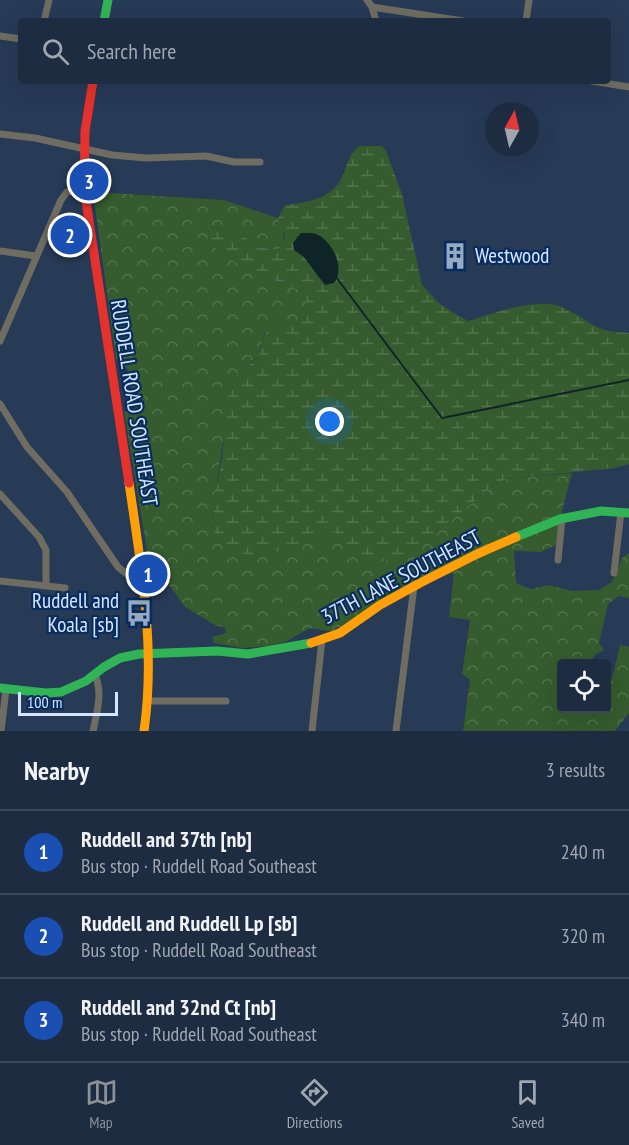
<!DOCTYPE html>
<html lang="en">
<head>
<meta charset="utf-8">
<style>
	body { margin:0; font-family:"PT Sans Narrow",sans-serif; background:#2a384b; color:#f1f3f6 }
	.controls { position:absolute; right:18px; bottom:18px; display:grid; overflow:hidden; border-radius:6px; box-shadow:0 6px 24px #0002 }
	.controls button { width:54px; height:54px; display:grid; place-items:center; padding:0; border:0; border-bottom:2px solid #3b4859; background:#1d2c40; color:#f1f3f6; font:30px sans-serif }
	.compass { position:absolute; left:485px; top:102px; width:54px; height:54px; border-radius:50%; background:#1d2c40; box-shadow:0 6px 24px #0002; rotate:8deg }
	.scale { position:absolute; left:18px; bottom:15px; width:100px; box-sizing:border-box; padding-left:6px; border:3px solid #d4e6ff; border-top:0; font-size:16px; line-height:21px; white-space:nowrap; color:#d4e6ff; -webkit-text-stroke:4px #082c5e; paint-order:stroke }
	.you { position:absolute; left:330px; top:422px; width:21px; height:21px; margin:-15px; border:4px solid #fff; border-radius:50%; background:#1a73e8; box-shadow:0 0 0 9px #1a73e833 }
	.badge { display:grid; place-items:center; width:39px; height:39px; border-radius:50%; background:#8c9099; color:#fff; font-size:20px; font-weight:700 }
	.pin { position:absolute; translate:-50% -50%; border:3px solid #fff; box-shadow:0 2px 6px #0006 }
	.list { margin:0; padding:0; list-style:none }
	h2 { display:flex; justify-content:space-between; align-items:center; height:78px; margin:0; padding:0 24px; font-size:26px }
	h2 small { font-size:20px; font-weight:400; color:#a0a7b1 }
	.list li { display:grid; grid-template-columns:39px 1fr auto; gap:18px; align-items:center; box-sizing:border-box; height:84px; padding:0 24px; border-top:2px solid #3b4859 }
	.list b { display:block; font-size:22px; white-space:nowrap }
	.list p { margin:0; font-size:20px; white-space:nowrap; color:#a0a7b1 }
	.list em { font-size:20px; font-style:normal; color:#a0a7b1 }
	.icon { flex:none; width:33px; height:33px; fill:none; stroke:currentColor; stroke-width:2; stroke-linecap:round; stroke-linejoin:round }
	.map { position:relative; flex:none; width:629px; height:731px; overflow:hidden }
	.search { position:absolute; background:#1d2c40; box-shadow:0 6px 24px #0002; left:18px; right:18px; top:18px; height:66px; display:flex; align-items:center; gap:15px; box-sizing:border-box; padding:0 21px; border-radius:6px; color:#a0a7b1; font-size:22px }
	.sheet { height:330px; background:#1d2c40 }
	nav { display:flex; justify-content:space-around; align-items:center; box-sizing:border-box; height:84px; border-top:2px solid #3b4859; background:#1d2c40; font-size:16px; color:#a0a7b1 }
	nav a { display:grid; justify-items:center; gap:3px }
	nav .on { color:#8c9099 }
	.map>svg:first-child { display:block }
	.forest { fill:url(#forest-crowns) }
	.wetland { fill:url(#wetland-marsh); fill-rule:evenodd }
	.water { fill:#0f2427 }
	.lines { fill:none; stroke-linecap:round; stroke-linejoin:round }
	.stream { stroke:#0f2427; stroke-width:2 }
	.street { stroke:#6f6c62; stroke-width:7 }
	.fast { stroke:#30b455; stroke-width:9 }
	.slow { stroke:#ff9f0a; stroke-width:9 }
	.jam { stroke:#e5322d; stroke-width:9 }
	.labels { text-anchor:middle; stroke-width:4.5; stroke-linejoin:round; paint-order:stroke }
	.poi-label { font-size:21px; fill:#d4e6ff; stroke:#082c5e; text-anchor:start }
	.street-label { font-size:21px; fill:#d4e6ff; stroke:#082c5e }
</style>
</head>
<body>
<div class="map">
<svg width="629" height="731" viewBox="0 0 629 731">
	<defs>
		<pattern id="forest-crowns" width="20" height="18" patternUnits="userSpaceOnUse" patternTransform="scale(1.5)"><rect width="20" height="18" fill="#355b2e"/><path d="M2 6a3 3 0 1 1 6 0M12 15a3 3 0 1 1 6 0" fill="none" stroke="#51734d"/></pattern>
		<pattern id="wetland-marsh" width="20" height="14" patternUnits="userSpaceOnUse" patternTransform="scale(1.5)"><rect width="20" height="14" fill="#355b2e"/><path d="M1 5h8M5 5V1M11 12h8M15 12V8" fill="none" stroke="#51734d"/></pattern>
	</defs>
	<rect width="100%" height="100%" fill="#273a56"/>
	<!-- forest -->
	<path class="forest" d="M93 192 224 200 278 218C284 228 285 235 282 246L277 250 264 248 233 231 208 227C208 233 209 239 213 245 227 263 279 281 301 291 311 299 307 316 299 324H286L265 332 258 356 233 380 218 474 213 517 214 531 256 555 269 553 336 532 446 524 495 484 506 479 572 473 560 519 556 545 541 552 514 551 516 583 530 589 549 585 572 591 599 590 612 582 622 558 629 553V598L619 596 608 604 599 643 604 650 595 655 590 663 562 664V708H606L607 683 612 678 620 645 629 647V713L615 731H463L470 680 462 674 470 620 449 617 454 573 420 583 340 633 310 628 285 642 267 646 242 648 214 643 212 637 226 633 225 628 215 625 185 607 167 582 152 580 124 412 141 405 144 401 132 389 128 370 116 359Z"/>
	<!-- wetland -->
	<path class="wetland" d="M359 146H382L386 151 402 194 422 285 441 305 468 321C494 313 539 296 564 308 580 315 593 328 610 331 616 333 623 332 629 333V464L615 468 506 479 495 484C468 505 417 554 386 561 374 564 365 561 355 556 344 550 338 543 335 532 314 539 277 555 256 555 244 555 225 550 218 540 206 525 221 469 223 450 224 444 223 437 224 431 225 416 228 401 230 386 236 372 252 366 259 354 263 345 262 333 270 328 279 323 289 324 299 324 307 316 310 299 301 291 279 281 226 263 213 245 209 239 208 233 208 227L233 231 264 248 277 250 282 246 285 235 278 218 285 205C311 202 336 198 345 170 348 161 351 152 359 146ZM301 233H313L338 263 337 279H320L304 257 296 238Z"/>
	<!-- water -->
	<path class="water" d="M301 233C306 233 311 232 316 234 332 240 346 269 334 283L325 285 304 257 294 250 293 243Z"/>
	<g class="lines">
		<!-- stream -->
		<path class="stream" d="M336 277 442 418 629 380"/>
		<!-- street -->
		<path class="street" d="M367 0 372 7 376 21
			M372 7 463 21
			M44 21 49 0
			M526 21 529 0
			M0 36 21 39
			M592 81 629 87
			M0 134 35 138 112 155 146 158 206 156 234 162H260
			M0 251 36 256
			M0 341 61 200 67 192 84 188
			M0 404 27 447 67 492 118 567 128 575 143 576
			M0 494 39 537 46 550V586
			M558 560 562 519
			M614 573 621 512
			M0 581 65 588
			M149 701H226
			M1 731 6 689
			M93 731C97 712 103 693 95 675
			M312 731 322 640
			M396 731 414 586"/>
		<!-- fast -->
		<path class="fast" d="M104 21 108 0
			M516 537 560 519 601 511 629 513
			M0 688 46 693 61 692 86 681 104 667 120 658 139 654 217 651 248 654 311 643"/>
		<!-- slow -->
		<path class="slow" d="M129 483C141 566 156 647 144 731
			M311 643 340 633 380 605 420 583 477 554 516 537"/>
		<!-- jam -->
		<path class="jam" d="M93 81 85 131 84 188 129 483"/>
	</g>
	<!-- icons -->
	<defs>
		<symbol id="building-bare" viewBox="-9 -9 18 18"><path d="M-4-6H4V6H1V3H-1V6H-4ZM-2.5-4.3h1.7v1.8h-1.7ZM.8-4.3h1.7v1.8H.8ZM-2.5-1h1.7V.8h-1.7ZM.8-1h1.7V.8H.8Z" fill="#97aac4" stroke="#082c5e" stroke-width="2.5" paint-order="stroke"/></symbol>
		<symbol id="bus-bare" viewBox="-9 -9 18 18"><path d="M-5-6H5V4H4V6H2V4H-2V6H-4V4H-5ZM-3.5-4V0h7V-4ZM-3.5 1.2v1.5H-2V1.2ZM2 1.2v1.5H3.5V1.2Z" fill="#97aac4" stroke="#082c5e" stroke-width="2.5" paint-order="stroke"/></symbol>
	</defs>
	<g fill-rule="evenodd">
		<use href="#building-bare" x="436" y="237" width="38" height="38"/>
		<use href="#bus-bare" x="120" y="594" width="38" height="38"/>
	</g>
	<g class="labels">
		<!-- poi labels -->
		<g class="poi-label">
			<text x="475" y="263">Westwood</text>
			<text x="119" y="608" text-anchor="end">Ruddell and<tspan x="119" dy="24">Koala [sb]</tspan></text>
		</g>
		<!-- street labels -->
		<g class="street-label">
			<text transform="translate(134 403) rotate(81)" y="7">RUDDELL ROAD SOUTHEAST</text>
			<text transform="translate(401 577) rotate(-28)" y="7">37TH LANE SOUTHEAST</text>
		</g>
	</g>
</svg>
<div class="controls">
<button><svg class="icon" aria-label="locate" viewBox="0 0 24 24"><circle cx="12" cy="12" r="6"/><path d="M12 2v4M12 18v4M2 12h4M18 12h4"/></svg></button>
</div>
<svg class="compass" viewBox="-18 -18 36 36"><path d="M0-13l5 13h-10z" fill="#e53935"/><path d="M0 13l5-13h-10z" fill="#a0a7b1"/></svg>
<div class="scale">100 m</div>
<div class="you"></div>
<div class="pin badge" style="left:148px;top:574px;background:#1a4fb4">1</div>
<div class="pin badge" style="left:70px;top:235px;background:#1a4fb4">2</div>
<div class="pin badge" style="left:89px;top:181px;background:#1a4fb4">3</div>
<div class="search"><svg class="icon" aria-label="search" viewBox="0 0 24 24"><circle cx="10" cy="10" r="6"/><path d="M15 15l6 6"/></svg>Search here</div>
</div>
<section class="sheet">
<h2>Nearby<small>3 results</small></h2>
<ul class="list">
<li><span class="badge" style="background:#1a4fb4">1</span><div><b>Ruddell and 37th [nb]</b><p>Bus stop · Ruddell Road Southeast</p></div><em>240 m</em></li>
<li><span class="badge" style="background:#1a4fb4">2</span><div><b>Ruddell and Ruddell Lp [sb]</b><p>Bus stop · Ruddell Road Southeast</p></div><em>320 m</em></li>
<li><span class="badge" style="background:#1a4fb4">3</span><div><b>Ruddell and 32nd Ct [nb]</b><p>Bus stop · Ruddell Road Southeast</p></div><em>340 m</em></li>
</ul>
</section>
<nav>
<a class="on"><svg class="icon" aria-label="map" viewBox="0 0 24 24"><path d="M3 6l6-2 6 2 6-2v14l-6 2-6-2-6 2zM9 4v14M15 6v14"/></svg>Map</a>
<a><svg class="icon" aria-label="directions" viewBox="0 0 24 24"><path d="M12 3l9 9-9 9-9-9zM9 14v-3h6M13 9l2 2-2 2"/></svg>Directions</a>
<a><svg class="icon" aria-label="saved" viewBox="0 0 24 24"><path d="M7 4h10v16l-5-4-5 4z"/></svg>Saved</a>
</nav>
</body>
</html>
